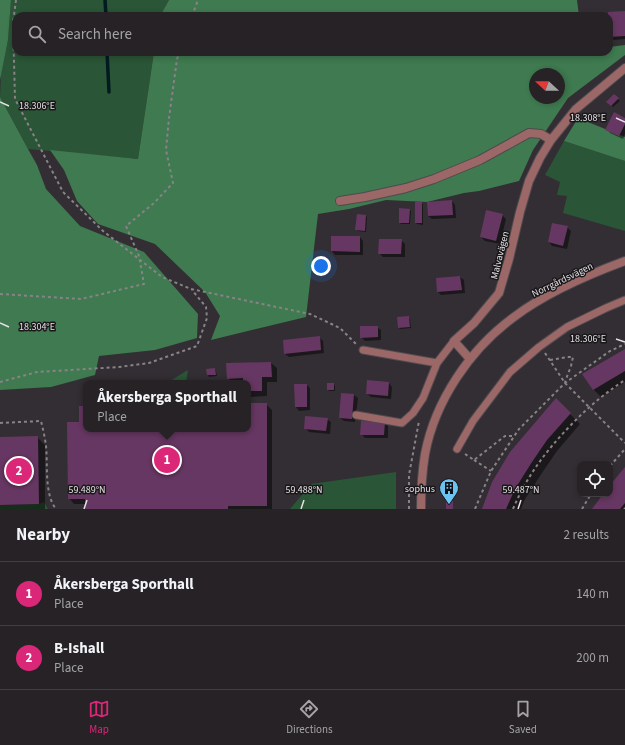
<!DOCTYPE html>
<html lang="en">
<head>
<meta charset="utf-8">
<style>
	body { margin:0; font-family:"Source Sans 3",sans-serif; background:#2e2a2e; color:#f1f3f6 }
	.controls { position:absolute; right:12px; bottom:12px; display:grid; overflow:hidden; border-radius:8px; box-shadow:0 2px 6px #0003 }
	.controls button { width:36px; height:36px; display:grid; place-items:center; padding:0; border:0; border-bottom:1px solid #423f43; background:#262226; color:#f1f3f6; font:20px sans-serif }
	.compass { position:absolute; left:529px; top:68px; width:36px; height:36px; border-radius:50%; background:#262226; box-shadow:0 2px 6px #0003; rotate:291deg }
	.you { position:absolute; left:321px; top:266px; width:14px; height:14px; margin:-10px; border:3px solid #fff; border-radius:50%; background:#1a73e8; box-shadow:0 0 0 6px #1a73e833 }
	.badge { display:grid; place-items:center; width:26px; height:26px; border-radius:50%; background:#db2777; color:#fff; font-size:13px; font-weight:700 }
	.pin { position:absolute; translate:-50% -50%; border:2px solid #fff; box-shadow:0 1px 4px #0006 }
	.popup { position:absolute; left:83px; top:380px; width:168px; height:52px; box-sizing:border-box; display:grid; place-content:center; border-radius:8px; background:#262226; filter:drop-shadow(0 1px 3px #0005); font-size:13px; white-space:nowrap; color:#a4a4a7 }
	.popup b { font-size:15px; color:#f1f3f6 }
	.popup::after { content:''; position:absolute; left:50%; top:100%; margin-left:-8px; border:8px solid transparent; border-top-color:#262226 }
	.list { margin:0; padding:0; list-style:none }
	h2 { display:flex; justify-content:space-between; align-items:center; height:52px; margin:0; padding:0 16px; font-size:17px }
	h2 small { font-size:13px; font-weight:400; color:#a4a4a7 }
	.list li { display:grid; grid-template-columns:26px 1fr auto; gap:12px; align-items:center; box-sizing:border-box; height:64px; padding:0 16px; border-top:1px solid #423f43 }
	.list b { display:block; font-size:15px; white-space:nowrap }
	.list p { margin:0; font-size:13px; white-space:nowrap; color:#a4a4a7 }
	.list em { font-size:13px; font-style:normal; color:#a4a4a7 }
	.icon { flex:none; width:22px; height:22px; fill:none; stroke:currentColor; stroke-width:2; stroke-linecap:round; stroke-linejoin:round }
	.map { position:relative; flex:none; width:625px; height:509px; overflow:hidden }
	.search { position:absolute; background:#262226; box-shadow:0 2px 6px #0003; left:12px; right:12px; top:12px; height:44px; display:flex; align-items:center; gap:10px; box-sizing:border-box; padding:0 14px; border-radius:12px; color:#a4a4a7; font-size:15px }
	.sheet { height:180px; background:#262226 }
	nav { display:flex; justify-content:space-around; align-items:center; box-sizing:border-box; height:56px; border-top:1px solid #423f43; background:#262226; font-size:11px; color:#a4a4a7 }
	nav a { display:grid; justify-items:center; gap:2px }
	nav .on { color:#db2777 }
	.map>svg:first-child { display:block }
	.green { fill:#2a5536 }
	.forest { fill:#3f7a50; fill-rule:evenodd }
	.shadow { fill:#0007 }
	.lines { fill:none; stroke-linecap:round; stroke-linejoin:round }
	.stream { stroke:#001b20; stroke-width:3.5 }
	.building { fill:#663762 }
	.lane-casing { stroke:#4f4a4f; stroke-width:9 }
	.street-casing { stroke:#4f4a4f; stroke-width:10 }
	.path { stroke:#888387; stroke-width:2; stroke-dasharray:3 3; stroke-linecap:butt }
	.lane { stroke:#9b6767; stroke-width:7 }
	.street { stroke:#9b6767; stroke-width:8 }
	.ticks { fill:none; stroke:#e4e0e3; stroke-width:1.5 }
	.labels { text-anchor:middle; stroke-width:3; stroke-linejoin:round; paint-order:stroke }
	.street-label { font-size:10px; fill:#e4e0e3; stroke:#191719 }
	.poi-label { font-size:10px; fill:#e4e0e3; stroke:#191719; text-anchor:end }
	.ticks-label { font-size:10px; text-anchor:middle; fill:#e4e0e3; stroke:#191719; stroke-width:3; stroke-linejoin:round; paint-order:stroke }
</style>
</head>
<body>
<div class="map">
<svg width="625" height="509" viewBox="0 0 625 509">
	<rect width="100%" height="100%" fill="#332e33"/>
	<!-- green -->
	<path class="green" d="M11 0H169L160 16H16V52H154L138 159 28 149 0 97 1 73 8 40Z
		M564 141 625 161V231L563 213 567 196 557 195 560 182 545 175Z
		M188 370 186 383H167L186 371Z
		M396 472V509H290L311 484Z
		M44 502 48 509H0V505L39 504Z"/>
	<!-- forest -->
	<path class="forest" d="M0 0H11L8 40 0 80Z
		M169 0H577L579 16H160Z
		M625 45V55L568 98 533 150 519 181 479 191 464 193 427 202 386 200 349 209 318 214 306 317 211 340 220 316 205 292 155 244 98 224 77 201 64 170 50 150 138 159 154 52H609V47ZM535 74H559V98H535Z
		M0 97 28 149 37 165 46 189 80 226 144 252 198 314 197 338 155 350 99 356 95 375 51 387 0 390Z
		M578 118 625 137V161L564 141Z"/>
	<!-- shadow -->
	<path class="shadow" d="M625 12V39L614 40 610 36 609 13Z
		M614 95 620 101 613 107 608 102Z
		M625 119V134L623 139 610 133 607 129Z
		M452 201 455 205 456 218 432 219 428 216Z
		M421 203 423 204V225L417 224 416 223Z
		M410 210 411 211 410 224H401L400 223Z
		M502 215 506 219 500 244 485 241 481 237Z
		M366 216 367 217 366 232 358 231 356 229Z
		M567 227 571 231 567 249 552 246 549 242Z
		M360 237 363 241V255H335L332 251Z
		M401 240 405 244V257H383L379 253Z
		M460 277 464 280 465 293 441 295 438 292Z
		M408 317 410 319 411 328 400 329 398 327Z
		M377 327 381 330V340L365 341 361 337Z
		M319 337 323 341 324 353 289 357 285 354Z
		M625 350V382L601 397 594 390 584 375Z
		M271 363 277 368V382H267V396L250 397 248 394V383H233L228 378 227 364Z
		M215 369 216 371 217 376 209 377 208 375 207 370Z
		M389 383 392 387 391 399 371 397 367 394Z
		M334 384 335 386V391H329L328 389Z
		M307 385 310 388V410L299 411 296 407Z
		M342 394 354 395 358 398 355 422 344 421 340 418Z
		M556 400 580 424 557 451 542 473 525 499 521 509H483Z
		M248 404H266L272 410V509H86V504H74L69 498 80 423 86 407V429H248Z
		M327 419 331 422 330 434 309 432 305 428Z
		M384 423 388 426V438H365L361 434Z
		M37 437 45 445V509H0V438Z
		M625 469V509H593L604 494H610V486Z"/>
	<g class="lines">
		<!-- stream -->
		<path class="stream" d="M105 0 106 16
			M107 52 109 92"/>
	</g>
	<!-- building -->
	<path class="building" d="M625 11V36L609 37V16H608V12Z
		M614 94 619 98 611 106 606 102Z
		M614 112 625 118V124L619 136 605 130Z
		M452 200 453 215 428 216 427 202Z
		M415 202H422V223H415Z
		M399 208 410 209 409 223H399Z
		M486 210 503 214 496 241 480 237Z
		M357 214 366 215 365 231 355 230Z
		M552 223 568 226 563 246 548 242Z
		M331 236H360V252L331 251Z
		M379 239H402L401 254H378Z
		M460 276 462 290 437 292 436 278Z
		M409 316 410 327 398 328 397 317Z
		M360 326H378V337L360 338Z
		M320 336 321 350 284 354 283 340Z
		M625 349V371L593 390 582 374Z
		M271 362 272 377H262V391H248V383H243V378L227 379 226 363Z
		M215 368 216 375H207L206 369Z
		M367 380 389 382 388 396 366 394Z
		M327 383H334V390H327Z
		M294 384H307V407H295Z
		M341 393 354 394 352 419 339 418Z
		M556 398 571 413 547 440 532 462 515 489 506 509H482L492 482 510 452Z
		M248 403H267V506H228V509H85V499H68L67 422H79V406H86V429H248Z
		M305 416 328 418 326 431 304 429Z
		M361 421 385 422 384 435H360Z
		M38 436 39 504 0 505V437Z
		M625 467V503L620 509H592L603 494H610V485Z
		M446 501H453V509H446Z"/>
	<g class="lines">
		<defs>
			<path id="lane" d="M363 350 437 363 454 341
				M356 415 402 423 413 413 423 398 437 363
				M457 449 473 421 510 372 539 347 567 327 606 308 625 300"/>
			<path id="street" d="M340 201 365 197 406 188 434 179 480 160 529 133 541 134 551 140
				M470 359 454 341 474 323 499 293 509 259 520 212 529 181 540 158 551 140 576 109 625 68
				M421 509C421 491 422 472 425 454 435 401 470 349 514 317 547 292 587 275 625 261"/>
		</defs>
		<!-- lane casing -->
		<use href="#lane" class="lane-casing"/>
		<!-- street casing -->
		<use href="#street" class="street-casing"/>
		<!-- path -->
		<path class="path" d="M16 0 13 23 15 99 63 192 103 231 162 277 191 289 310 314 340 328 356 344
			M192 16 198 0
			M0 294 81 299 144 284 139 256 126 226 154 203 173 183 166 150 169 118 177 59 180 52
			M545 353 565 383 625 443
			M550 360 567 357H573L571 366 565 382
			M0 382 37 372 119 367 149 363 197 346 207 318 206 307 192 290
			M0 423 41 421C43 429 45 438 46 446 48 464 44 494 56 509
			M465 454 474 460 505 436H514
			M474 460 491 471
			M610 466 625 449
			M409 509V475L419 421
			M475 509 491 471 519 429 565 383 610 351 625 344
			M513 509C527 476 545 452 570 426 587 408 605 393 625 380
			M582 509 591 494
			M624 509 625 508"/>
		<!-- lane -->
		<use href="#lane" class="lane"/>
		<!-- street -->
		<use href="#street" class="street"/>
	</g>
	<!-- ticks -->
	<path class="ticks" d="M0 102 9 106M616 118 625 122M0 323 9 327M616 339 625 342M84 509 87 500M301 509 304 500M518 509 521 500"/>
	<!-- icons -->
	<defs>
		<symbol id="building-pin" viewBox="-11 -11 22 30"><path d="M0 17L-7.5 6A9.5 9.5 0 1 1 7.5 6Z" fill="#6ac3f1" stroke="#191719"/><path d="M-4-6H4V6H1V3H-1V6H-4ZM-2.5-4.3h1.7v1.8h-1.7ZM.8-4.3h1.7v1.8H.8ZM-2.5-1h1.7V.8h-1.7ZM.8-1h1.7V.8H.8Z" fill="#111"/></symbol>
	</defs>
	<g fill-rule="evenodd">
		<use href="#building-pin" x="438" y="477" width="22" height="30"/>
	</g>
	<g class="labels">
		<!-- street labels -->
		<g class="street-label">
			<text transform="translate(499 255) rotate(-76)" y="4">Malvavägen</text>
			<text transform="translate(562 279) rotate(-26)" y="4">Norrgårdsvägen</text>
		</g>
		<!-- poi labels -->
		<g class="poi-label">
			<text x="435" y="492">sophus</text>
		</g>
	</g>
	<g class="ticks-label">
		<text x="37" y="109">18.306°E</text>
		<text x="588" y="121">18.308°E</text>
		<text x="37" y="330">18.304°E</text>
		<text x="588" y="342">18.306°E</text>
		<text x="87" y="493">59.489°N</text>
		<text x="304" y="493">59.488°N</text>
		<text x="521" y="493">59.487°N</text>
	</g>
</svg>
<div class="controls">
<button><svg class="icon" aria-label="locate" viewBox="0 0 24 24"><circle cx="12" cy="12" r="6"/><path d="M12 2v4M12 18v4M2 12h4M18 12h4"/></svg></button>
</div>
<svg class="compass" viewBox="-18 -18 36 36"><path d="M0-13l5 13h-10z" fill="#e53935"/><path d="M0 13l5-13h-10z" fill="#a4a4a7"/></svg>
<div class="you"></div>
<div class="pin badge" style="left:167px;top:460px">1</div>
<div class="popup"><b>Åkersberga Sporthall</b>Place</div>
<div class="pin badge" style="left:19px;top:471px">2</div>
<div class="search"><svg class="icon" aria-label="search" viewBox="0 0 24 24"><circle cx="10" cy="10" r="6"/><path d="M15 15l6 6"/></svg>Search here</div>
</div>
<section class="sheet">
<h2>Nearby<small>2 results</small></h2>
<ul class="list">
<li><span class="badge">1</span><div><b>Åkersberga Sporthall</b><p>Place</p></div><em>140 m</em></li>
<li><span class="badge">2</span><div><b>B-Ishall</b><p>Place</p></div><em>200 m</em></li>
</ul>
</section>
<nav>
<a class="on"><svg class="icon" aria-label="map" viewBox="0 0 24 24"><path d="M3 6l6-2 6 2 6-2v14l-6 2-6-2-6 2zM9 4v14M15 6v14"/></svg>Map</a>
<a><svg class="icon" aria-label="directions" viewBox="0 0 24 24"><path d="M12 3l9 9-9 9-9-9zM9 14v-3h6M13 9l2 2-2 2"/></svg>Directions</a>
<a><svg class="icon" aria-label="saved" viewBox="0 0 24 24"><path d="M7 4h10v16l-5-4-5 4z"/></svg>Saved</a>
</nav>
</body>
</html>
